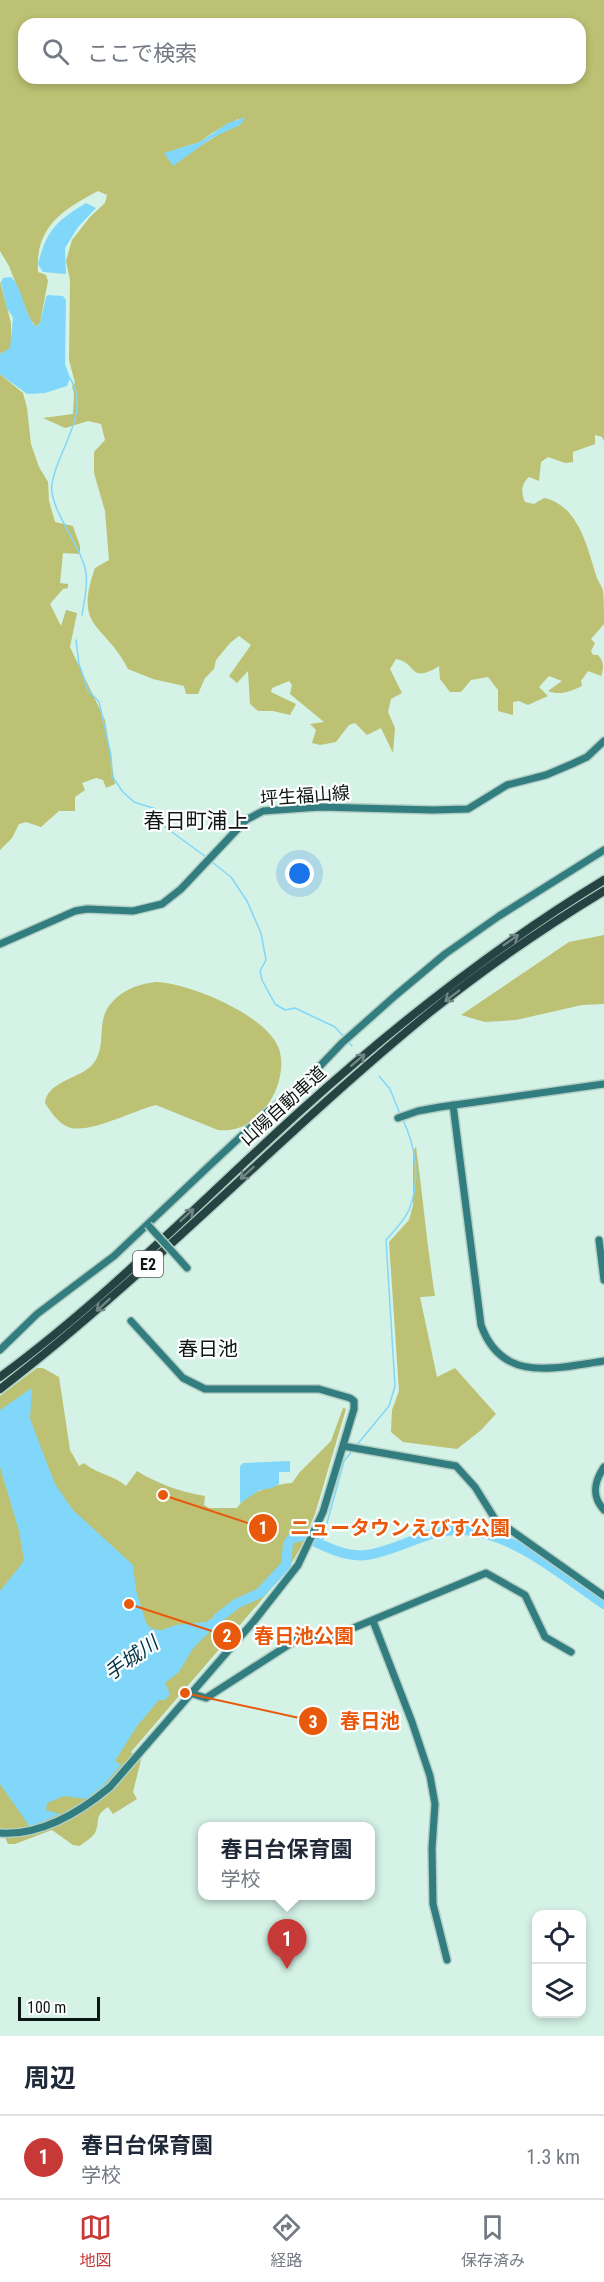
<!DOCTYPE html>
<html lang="ja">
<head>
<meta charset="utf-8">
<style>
	body { margin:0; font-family:"Roboto Condensed","Noto Sans JP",sans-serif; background:#f6f6f7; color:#1f2937 }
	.controls { position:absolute; right:18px; bottom:18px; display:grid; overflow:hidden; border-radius:12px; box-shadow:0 3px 9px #0003 }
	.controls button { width:54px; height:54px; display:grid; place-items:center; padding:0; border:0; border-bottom:2px solid #e0e1e3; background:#fff; color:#1f2937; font:30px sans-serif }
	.scale { position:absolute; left:18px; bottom:15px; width:82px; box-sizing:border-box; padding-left:6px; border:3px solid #0d1713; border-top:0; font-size:16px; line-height:21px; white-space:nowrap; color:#0d1713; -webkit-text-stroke:4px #fff; paint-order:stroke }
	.you { position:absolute; left:300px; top:874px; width:21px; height:21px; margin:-15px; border:4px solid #fff; border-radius:50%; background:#1a73e8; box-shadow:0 0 0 9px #1a73e833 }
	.badge { display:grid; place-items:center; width:39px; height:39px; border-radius:50%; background:#c73937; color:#fff; font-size:20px; font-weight:700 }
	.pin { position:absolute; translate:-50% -50px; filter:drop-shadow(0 2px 3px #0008) }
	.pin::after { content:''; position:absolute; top:32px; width:21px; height:18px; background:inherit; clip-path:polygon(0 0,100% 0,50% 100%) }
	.popup { position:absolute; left:198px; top:1822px; width:177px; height:78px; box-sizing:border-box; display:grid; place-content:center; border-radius:12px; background:#fff; filter:drop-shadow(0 2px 4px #0005); font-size:20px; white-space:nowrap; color:#747a83 }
	.popup b { font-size:22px; color:#1f2937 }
	.popup::after { content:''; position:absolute; left:50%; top:100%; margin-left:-12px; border:12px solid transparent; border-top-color:#fff }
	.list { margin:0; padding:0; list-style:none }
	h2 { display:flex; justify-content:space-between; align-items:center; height:78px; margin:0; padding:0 24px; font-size:26px }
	h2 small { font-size:20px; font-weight:400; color:#747a83 }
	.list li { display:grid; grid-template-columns:39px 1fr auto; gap:18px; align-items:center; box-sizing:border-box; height:84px; padding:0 24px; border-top:2px solid #e0e1e3 }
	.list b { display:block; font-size:22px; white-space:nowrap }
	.list p { margin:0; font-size:20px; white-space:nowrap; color:#747a83 }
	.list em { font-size:20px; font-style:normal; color:#747a83 }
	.icon { flex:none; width:33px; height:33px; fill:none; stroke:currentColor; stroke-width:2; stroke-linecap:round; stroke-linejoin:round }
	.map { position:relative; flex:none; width:604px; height:2036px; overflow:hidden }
	.search { position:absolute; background:#fff; box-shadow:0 3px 9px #0003; left:18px; right:18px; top:18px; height:66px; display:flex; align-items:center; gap:15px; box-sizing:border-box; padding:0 21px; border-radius:18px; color:#747a83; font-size:22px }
	.sheet { height:162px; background:#fff }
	nav { display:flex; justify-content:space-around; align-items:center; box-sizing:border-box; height:84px; border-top:2px solid #e0e1e3; background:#fff; font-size:16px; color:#747a83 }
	nav a { display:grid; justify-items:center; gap:3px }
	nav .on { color:#c73937 }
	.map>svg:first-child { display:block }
	.green { fill:#bcc174; fill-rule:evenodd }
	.water { fill:#80d7f9 }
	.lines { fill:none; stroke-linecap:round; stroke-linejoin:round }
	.stream { stroke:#80d7f9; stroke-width:1.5 }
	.river { stroke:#80d7f9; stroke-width:10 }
	.secondary-casing { stroke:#b4cfc4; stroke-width:10 }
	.highway-casing { stroke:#b4cfc4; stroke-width:11 }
	.secondary { stroke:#317d7f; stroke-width:7 }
	.highway { stroke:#254343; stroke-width:8 }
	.secondary-bridge-casing { stroke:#b4cfc4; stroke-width:10; stroke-linecap:butt }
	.secondary-bridge { stroke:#317d7f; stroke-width:7 }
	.oneway { stroke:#718585 }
	.labels { text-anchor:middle; stroke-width:4.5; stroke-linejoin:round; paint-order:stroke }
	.shield { fill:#fff; stroke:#565d5a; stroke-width:1.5 }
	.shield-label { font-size:16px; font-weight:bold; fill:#0d1713 }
	.street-label { font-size:18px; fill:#0d1713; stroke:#fff }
	.neighbourhood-label { font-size:20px; fill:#0d1713; stroke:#fff }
	.water-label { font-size:20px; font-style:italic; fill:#003648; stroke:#fff }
	.quarter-label { font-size:21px; fill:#0d1713; stroke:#fff }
	.leader { fill:none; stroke:#e8590c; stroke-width:2 }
	.callout-dot { fill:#e8590c; stroke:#fff; stroke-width:2 }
	.mark-label { font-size:18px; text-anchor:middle; font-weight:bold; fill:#fff }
	.callout-label { font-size:20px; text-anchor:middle; font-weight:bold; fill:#e8590c; stroke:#fff; stroke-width:4.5; stroke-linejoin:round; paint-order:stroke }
</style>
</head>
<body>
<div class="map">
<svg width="604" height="2036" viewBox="0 0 604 2036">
	<rect width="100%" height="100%" fill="#d4f2e6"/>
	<!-- green -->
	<path class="green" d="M0 0H604V441L602 437 595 435V444L573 452V462L565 463 548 457 541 462 539 481 529 477C521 484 521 493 525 502L534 504 544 498C578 505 587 546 596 575 597 580 602 586 603 591 604 601 604 614 604 624L591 639 595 643 591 651 593 655H598C604 662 604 667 601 676L588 671 581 681 582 686C572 691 560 696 548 691L562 681 549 676 539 687 548 696 528 705 519 701 513 702V715L498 711V690L488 677 471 680 461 692H450L440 679 439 666C409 685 417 662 396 659L390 669 402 693 391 699 388 712 395 728 393 753 381 728 367 735 355 723 349 725 336 742 320 745 312 743 316 730 310 724 324 722 290 694 292 685 289 681 272 688 271 692 296 704 290 715 273 711H258L250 704 248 671 237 683 229 676 251 645 239 636 230 643 216 660 214 669 205 678 198 694H186L184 686 153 679 128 669C105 623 73 630 95 568L109 560 105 511 94 473V452L105 440 101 424 88 421 65 428 43 418 73 414 74 394 72 386 75 383 69 360 70 280 66 261 72 240 90 217 105 203 107 195 98 191C62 210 35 227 38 272L46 275 48 281 40 323 36 327 29 317 9 266 0 251ZM24 24H580V78H24ZM238 119 240 125 224 131 200 146 177 149 200 142 212 133Z
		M0 281 11 323V348L0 354Z
		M0 374 23 393 27 408 31 444 39 467 48 482 49 501 55 522 73 526 80 546V554L63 553 60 583 68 584V588L63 589 50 604 61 626 66 610 77 613 70 647 105 720 115 784 106 788 103 780 96 778 82 783 85 790 75 797V811H59L41 827 26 822 19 824 12 838 0 850Z
		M604 935V1004L582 1005 516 1020 485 1022 461 1015 569 942Z
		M156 982C189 983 271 1016 280 1052 288 1088 257 1135 218 1130L156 1105C134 1110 89 1135 68 1127 57 1122 51 1112 45 1103 47 1081 82 1078 93 1064 106 1048 98 1027 106 1011 116 992 137 984 156 982Z
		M416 1147C423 1197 427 1247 435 1296L420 1297 437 1377 455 1368 496 1414 480 1431 457 1449 403 1442 391 1432 392 1410 399 1391 389 1242 409 1220 413 1205V1151Z
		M37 1368H43L59 1377 70 1450 79 1466 84 1463C97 1474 113 1475 126 1486L137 1471C158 1484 181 1492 205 1496L204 1505 209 1508H237C247 1492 275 1484 292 1483L300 1472 331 1441 343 1408 346 1409 315 1514 301 1547 288 1569 131 1752 141 1760 133 1792 137 1799 113 1814 108 1807C93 1817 101 1821 95 1833 92 1838 84 1842 80 1846L73 1845 52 1830 15 1844H8L0 1827V1396Z"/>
	<!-- water -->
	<path class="water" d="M246 117 240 125 212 138 173 166 164 153 200 142 228 123Z
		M86 203 96 208 78 227 65 248 66 274 43 272 38 264C47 229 57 221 86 203Z
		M11 277C24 290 23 313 36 327L40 323 46 297 48 295 63 296 66 300 65 364 70 378 67 386 45 393 27 394 0 374V354L10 348 13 317 7 309 1 282 3 278Z
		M32 1388 30 1419 55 1484 73 1510 133 1565 136 1590 146 1623 152 1629 162 1630 176 1625 206 1622 229 1607 231 1613 202 1639 192 1650 179 1672 165 1683 170 1694 165 1700H159L137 1726 115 1761 121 1765 103 1786 86 1799 64 1796 47 1803 46 1810 60 1814 30 1827 0 1784V1591L24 1561 19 1531 0 1467V1410Z
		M290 1461V1472H279V1484L272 1488 260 1490 240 1503V1466L243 1463Z"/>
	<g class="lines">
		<!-- stream -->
		<path class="stream" d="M70 378C92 414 57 449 52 484 48 508 82 546 86 573 88 586 84 602 82 615
			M76 640 79 664 88 690 99 702 111 755 112 776 123 792 134 802 156 809 165 827 206 857
			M212 862 231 877 247 901 261 933 266 960 260 971 262 980 275 1004 285 1010 295 1008 335 1027 344 1037
			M347 1040 352 1046
			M379 1076 390 1089 400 1114
			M356 1446 389 1406 395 1386 386 1240C394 1231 404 1221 409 1210 421 1180 416 1146 402 1118
			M321 1545 344 1461 353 1450"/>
		<!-- river -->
		<path class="river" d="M218 1618 236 1604 260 1593 286 1565 288 1544 292 1538 303 1536C322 1545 345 1558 367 1555 401 1550 427 1528 464 1530 514 1533 564 1577 604 1604"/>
		<defs>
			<path id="secondary" d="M0 944 75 911 87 909 133 911 162 904 181 889 246 820 263 811 320 807 433 810 468 809 507 785 546 775 572 764 587 757 604 741
				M453 1105 481 1325C502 1384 555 1368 604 1361
				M398 1118 418 1111 440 1107 604 1084
				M599 1240 604 1280
				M179 1259 187 1268
				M0 1350 37 1314 114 1256 208 1167 268 1111 297 1090 342 1043 396 995 445 954 499 916 604 850
				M343 1446 456 1466 475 1487 495 1519 604 1596
				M604 1467C594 1482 591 1496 604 1510
				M373 1621 412 1722 430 1776 435 1804 432 1848 433 1904 447 1960
				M190 1693 206 1698 296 1640 334 1636 486 1573 525 1595 545 1637 571 1652
				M0 1833C41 1836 80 1812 110 1787L254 1621 298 1565 323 1512 354 1409V1401L350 1398 319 1389H205L183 1378 131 1321"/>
			<path id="highway" d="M0 1377C107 1298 200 1202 298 1113 394 1026 494 947 604 880
				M0 1389C151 1273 282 1133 429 1013 485 968 543 928 604 891"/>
		</defs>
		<!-- secondary casing -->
		<use href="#secondary" class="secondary-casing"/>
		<!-- highway casing -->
		<use href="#highway" class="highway-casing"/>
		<!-- secondary -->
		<use href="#secondary" class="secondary"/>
		<!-- highway -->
		<use href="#highway" class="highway"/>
		<defs>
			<path id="secondary-bridge" d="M148 1225 179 1259"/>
		</defs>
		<!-- secondary-bridge casing -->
		<use href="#secondary-bridge" class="secondary-bridge-casing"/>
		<!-- secondary-bridge -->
		<use href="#secondary-bridge" class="secondary-bridge"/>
	</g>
	<!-- one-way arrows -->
	<defs><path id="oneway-shaft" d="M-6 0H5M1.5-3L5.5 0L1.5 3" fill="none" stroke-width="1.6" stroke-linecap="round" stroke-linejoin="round" transform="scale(1.5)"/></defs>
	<g class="oneway">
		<use href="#oneway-shaft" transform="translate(511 940) rotate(-35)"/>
		<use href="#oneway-shaft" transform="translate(452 996) rotate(143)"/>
		<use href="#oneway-shaft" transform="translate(358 1060) rotate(-41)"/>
		<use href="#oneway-shaft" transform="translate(247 1173) rotate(138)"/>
		<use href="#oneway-shaft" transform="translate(187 1215) rotate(-42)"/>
		<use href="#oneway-shaft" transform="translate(103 1305) rotate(138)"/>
	</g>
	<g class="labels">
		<!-- shield labels -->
		<rect class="shield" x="133" y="1251" width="30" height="26" rx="4.5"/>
		<g class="shield-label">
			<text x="148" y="1270">E2</text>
		</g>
		<!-- street labels -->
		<g class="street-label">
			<text transform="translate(305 796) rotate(-4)" y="6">坪生福山線</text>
			<text transform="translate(283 1106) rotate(-42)" y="6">山陽自動車道</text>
		</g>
		<!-- neighbourhood labels -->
		<g class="neighbourhood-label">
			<text x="208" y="1356">春日池</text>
		</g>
		<!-- water labels -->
		<g class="water-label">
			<text transform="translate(131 1658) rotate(-35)" y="7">手城川</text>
		</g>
		<!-- quarter labels -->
		<g class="quarter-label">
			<text x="196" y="828">春日町浦上</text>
		</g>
	</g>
	<!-- callouts -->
	<path class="leader" d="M163 1495L263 1528M129 1604L227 1636M185 1693L313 1721"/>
	<g class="callout-dot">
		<circle cx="163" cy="1495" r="6"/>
		<circle cx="129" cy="1604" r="6"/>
		<circle cx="185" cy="1693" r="6"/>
		<circle cx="263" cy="1528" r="15"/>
		<circle cx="227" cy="1636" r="15"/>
		<circle cx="313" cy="1721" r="15"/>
	</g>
	<g class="mark-label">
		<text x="263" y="1534">1</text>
		<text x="227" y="1642">2</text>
		<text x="313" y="1728">3</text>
	</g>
	<g class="callout-label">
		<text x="400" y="1535">ニュータウンえびす公園</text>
		<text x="304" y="1643">春日池公園</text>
		<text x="370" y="1728">春日池</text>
	</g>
</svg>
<div class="controls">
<button><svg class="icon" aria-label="locate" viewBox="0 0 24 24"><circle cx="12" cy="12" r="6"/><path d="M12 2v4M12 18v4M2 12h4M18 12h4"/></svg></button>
<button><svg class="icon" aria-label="layers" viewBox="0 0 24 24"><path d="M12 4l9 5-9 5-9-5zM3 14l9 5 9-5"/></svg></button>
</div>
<div class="scale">100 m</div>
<div class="you"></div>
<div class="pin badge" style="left:287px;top:1969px">1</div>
<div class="popup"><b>春日台保育園</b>学校</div>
<div class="search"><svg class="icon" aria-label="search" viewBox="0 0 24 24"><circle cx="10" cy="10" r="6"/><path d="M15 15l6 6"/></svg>ここで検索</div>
</div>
<section class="sheet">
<h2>周辺<small></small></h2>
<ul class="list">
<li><span class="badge">1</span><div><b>春日台保育園</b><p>学校</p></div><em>1.3 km</em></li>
</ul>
</section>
<nav>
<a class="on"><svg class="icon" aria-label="map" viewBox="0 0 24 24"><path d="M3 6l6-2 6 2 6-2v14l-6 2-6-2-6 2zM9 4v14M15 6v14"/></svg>地図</a>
<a><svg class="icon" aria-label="directions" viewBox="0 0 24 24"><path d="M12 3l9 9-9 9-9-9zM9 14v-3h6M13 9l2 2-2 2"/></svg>経路</a>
<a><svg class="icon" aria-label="saved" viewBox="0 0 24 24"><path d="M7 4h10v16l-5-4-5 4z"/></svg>保存済み</a>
</nav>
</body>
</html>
